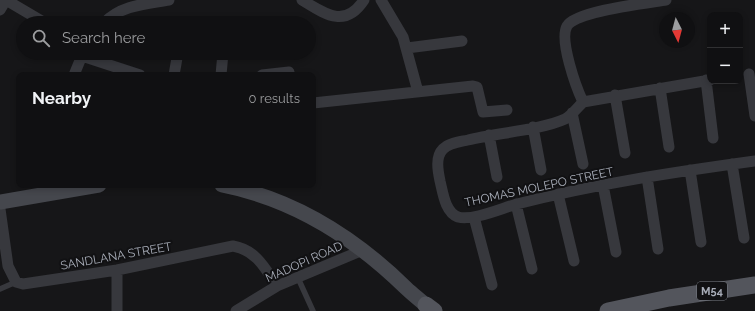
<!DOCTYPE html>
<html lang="en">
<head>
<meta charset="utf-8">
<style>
	body { margin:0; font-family:Raleway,sans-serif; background:#1e1e20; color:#f1f3f6 }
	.controls { position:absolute; right:12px; top:12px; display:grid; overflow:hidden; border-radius:8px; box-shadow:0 2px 6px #0003 }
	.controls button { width:36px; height:36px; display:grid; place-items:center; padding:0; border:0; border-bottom:1px solid #303032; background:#101012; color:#f1f3f6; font:20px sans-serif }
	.compass { position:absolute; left:659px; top:12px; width:36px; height:36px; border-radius:50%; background:#101012; box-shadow:0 2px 6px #0003; rotate:174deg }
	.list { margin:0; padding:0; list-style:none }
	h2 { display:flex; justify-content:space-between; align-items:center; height:52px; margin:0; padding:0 16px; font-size:17px }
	h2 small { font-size:13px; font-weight:400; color:#9c9d9f }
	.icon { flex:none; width:22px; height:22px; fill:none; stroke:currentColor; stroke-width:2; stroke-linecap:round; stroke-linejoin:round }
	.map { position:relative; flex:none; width:755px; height:311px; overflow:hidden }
	.search { position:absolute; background:#101012; box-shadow:0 2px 6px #0003; left:16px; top:16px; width:300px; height:44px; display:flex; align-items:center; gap:10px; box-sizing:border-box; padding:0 14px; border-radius:22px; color:#9c9d9f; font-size:15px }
	.panel { position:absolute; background:#101012; box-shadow:0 2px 6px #0003; left:16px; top:72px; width:300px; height:116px; border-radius:8px }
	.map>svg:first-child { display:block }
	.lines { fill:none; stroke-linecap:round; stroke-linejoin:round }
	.lane { stroke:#37383d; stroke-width:5.5 }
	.street { stroke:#37383d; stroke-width:11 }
	.secondary { stroke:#45474d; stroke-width:15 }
	.primary { stroke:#53555c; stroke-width:17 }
	.labels { text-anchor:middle; stroke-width:4; stroke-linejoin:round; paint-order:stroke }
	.shield { fill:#111113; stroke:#7b7e86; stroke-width:1 }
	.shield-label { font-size:11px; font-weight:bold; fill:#a8adb8 }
	.street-label { font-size:12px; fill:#a8adb8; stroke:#111113 }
</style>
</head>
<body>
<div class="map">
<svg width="755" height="311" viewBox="0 0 755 311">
	<rect width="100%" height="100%" fill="#161618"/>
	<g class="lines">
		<!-- lane -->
		<path class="lane" d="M298 278 313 311
			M0 289 16 282"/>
		<!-- street -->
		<path class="street" d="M6 0 45 23
			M302 0C325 14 345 29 364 0
			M381 0 403 37 418 92
			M666 0C647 3 576 11 567 26 559 40 576 87 583 102L710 80
			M0 10 6 0
			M104 23C121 5 146 4 169 0
			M407 48 462 41
			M82 56 140 75
			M749 74 755 116
			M74 75 83 53
			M174 75 177 58
			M221 75 223 53
			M262 75 289 72
			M706 80 713 138
			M660 88 669 147
			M615 95 625 153
			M583 102C578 107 572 115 565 119 541 130 496 133 468 140 459 142 449 143 443 149 435 157 438 171 440 181 443 193 445 212 458 217 473 221 502 208 517 204 595 184 675 172 755 161
			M313 103 473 86 477 87 483 112 507 110
			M572 113 583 164
			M533 127 541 170
			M489 135 497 177
			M732 164 744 238
			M690 170 701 242
			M647 177 658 249
			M603 185 616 252
			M558 194 574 261
			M516 204 532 269
			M0 209 8 266 16 282 23 284 117 270 233 246C256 250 265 268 277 286
			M474 217 492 285
			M117 311V270
			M236 311 277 286 363 250"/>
		<!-- secondary -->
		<path class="secondary" d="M222 185C294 199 355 238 406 288 414 296 424 302 431 311
			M0 202 99 185"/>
		<!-- primary -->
		<path class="primary" d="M426 305 434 311
			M608 311 669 298 755 285"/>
	</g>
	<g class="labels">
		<!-- shield labels -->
		<rect class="shield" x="697" y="282" width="30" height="18" rx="3"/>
		<g class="shield-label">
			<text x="712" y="295">M54</text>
		</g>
		<!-- street labels -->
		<g class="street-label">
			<text transform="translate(539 187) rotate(-12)" y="4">THOMAS MOLEPO STREET</text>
			<text transform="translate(116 256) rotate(-10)" y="4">SANDLANA STREET</text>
			<text transform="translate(304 262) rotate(-24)" y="4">MADOPI ROAD</text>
		</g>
	</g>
</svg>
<div class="controls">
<button>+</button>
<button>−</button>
</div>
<svg class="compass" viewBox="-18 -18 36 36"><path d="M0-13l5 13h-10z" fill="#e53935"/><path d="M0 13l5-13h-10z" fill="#9c9d9f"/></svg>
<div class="search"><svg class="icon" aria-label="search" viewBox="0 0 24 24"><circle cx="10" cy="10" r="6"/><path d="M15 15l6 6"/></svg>Search here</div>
<section class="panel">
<h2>Nearby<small>0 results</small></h2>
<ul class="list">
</ul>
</section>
</div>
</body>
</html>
